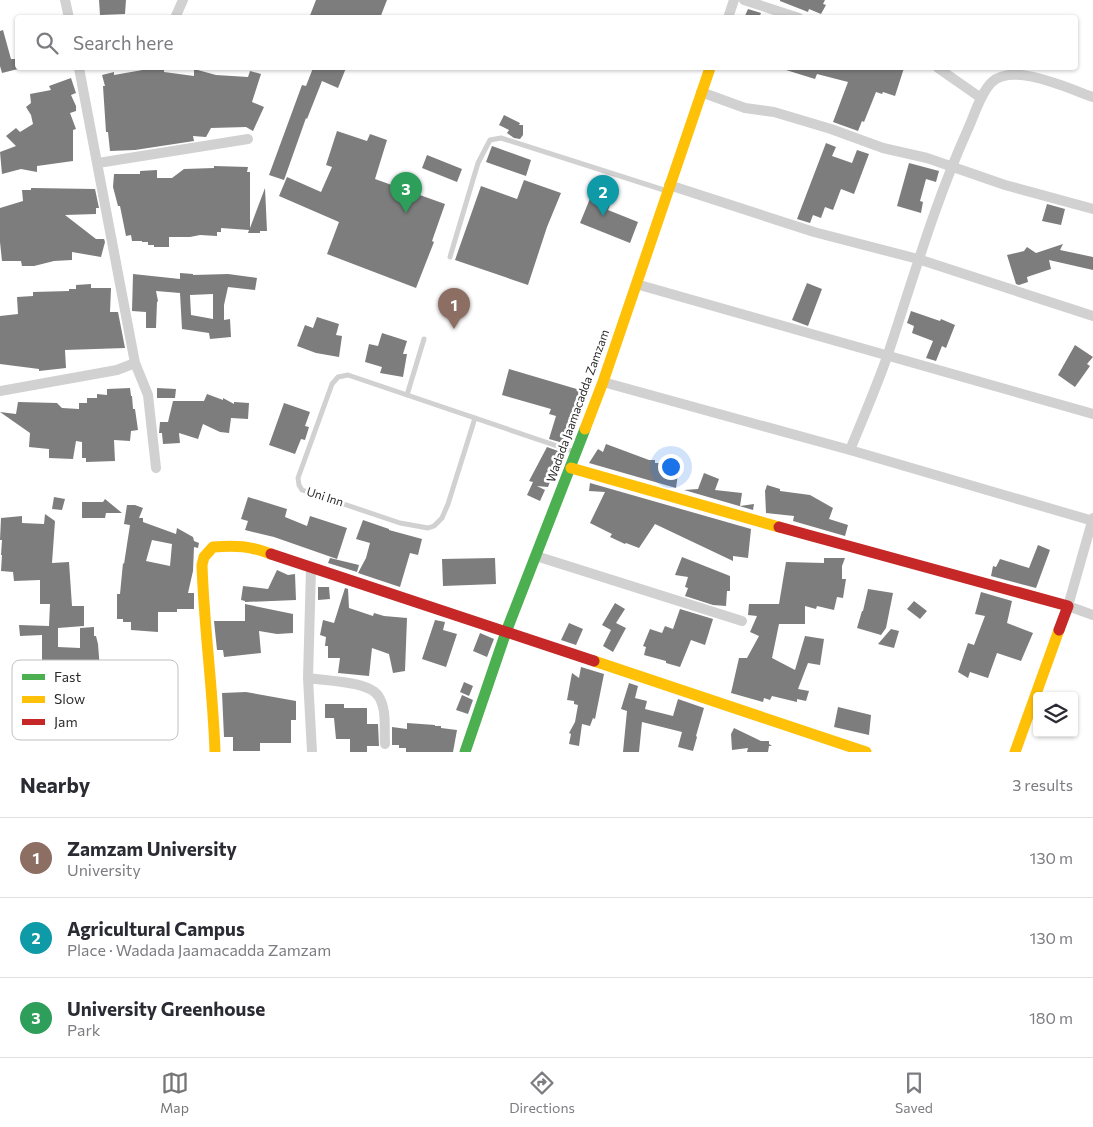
<!DOCTYPE html>
<html lang="en">
<head>
<meta charset="utf-8">
<style>
	body { margin:0; font-family:Commissioner,sans-serif; background:#f7f7f7; color:#2b2b33 }
	.controls { position:absolute; right:15px; bottom:15px; display:grid; overflow:hidden; border-radius:5px; box-shadow:0 1px 4px #0004 }
	.controls button { width:45px; height:45px; display:grid; place-items:center; padding:0; border:0; border-bottom:1px solid #e1e1e2; background:#fff; color:#2b2b33; font:25px sans-serif }
	.you { position:absolute; left:670px; top:466px; width:18px; height:18px; margin:-12px; border:4px solid #fff; border-radius:50%; background:#1a73e8; box-shadow:0 0 0 8px #1a73e833 }
	.badge { display:grid; place-items:center; width:32px; height:32px; border-radius:50%; background:#767676; color:#fff; font-size:16px; font-weight:700 }
	.pin { position:absolute; translate:-50% -41px; filter:drop-shadow(0 1px 2px #0008) }
	.pin::after { content:''; position:absolute; top:26px; width:18px; height:15px; background:inherit; clip-path:polygon(0 0,100% 0,50% 100%) }
	.list { margin:0; padding:0; list-style:none }
	h2 { display:flex; justify-content:space-between; align-items:center; height:65px; margin:0; padding:0 20px; font-size:21px }
	h2 small { font-size:16px; font-weight:400; color:#7c7c81 }
	.list li { display:grid; grid-template-columns:32px 1fr auto; gap:15px; align-items:center; box-sizing:border-box; height:80px; padding:0 20px; border-top:1px solid #e1e1e2 }
	.list b { display:block; font-size:19px; white-space:nowrap }
	.list p { margin:0; font-size:16px; white-space:nowrap; color:#7c7c81 }
	.list em { font-size:16px; font-style:normal; color:#7c7c81 }
	.icon { flex:none; width:28px; height:28px; fill:none; stroke:currentColor; stroke-width:2; stroke-linecap:round; stroke-linejoin:round }
	.map { position:relative; flex:none; width:1093px; height:752px; overflow:hidden }
	.search { position:absolute; background:#fff; box-shadow:0 1px 4px #0004; left:15px; right:15px; top:15px; height:55px; display:flex; align-items:center; gap:12px; box-sizing:border-box; padding:0 18px; border-radius:5px; color:#7c7c81; font-size:19px }
	.sheet { height:305px; background:#fff }
	nav { display:flex; justify-content:space-around; align-items:center; box-sizing:border-box; height:70px; border-top:1px solid #e1e1e2; background:#fff; font-size:14px; color:#7c7c81 }
	nav a { display:grid; justify-items:center; gap:2px }
	nav .on { color:#767676 }
	.map>svg:first-child { display:block }
	.building { fill:#7d7d7d; fill-rule:evenodd }
	.lines { fill:none; stroke-linecap:round; stroke-linejoin:round }
	.lane { stroke:#d1d1d1; stroke-width:5 }
	.street { stroke:#d1d1d1; stroke-width:10 }
	.fast { stroke:#4caf50; stroke-width:11 }
	.slow { stroke:#ffc107; stroke-width:11 }
	.jam { stroke:#c62828; stroke-width:11 }
	.labels { text-anchor:middle; stroke-width:5; stroke-linejoin:round; paint-order:stroke }
	.street-label { font-size:12px; fill:#2c2c2c; stroke:#fff }
	.key { fill:#fff; stroke:#c0c0c0; stroke-width:1 }
	.key-label { font-size:14px; fill:#2c2c2c }
</style>
</head>
<body>
<div class="map">
<svg width="1093" height="752" viewBox="0 0 1093 752">
	<rect width="100%" height="100%" fill="#fff"/>
	<!-- building -->
	<path class="building" d="M99 0H126L125 14 100 15Z
		M316 0H387L380 18H309Z
		M780 0H825L823 4 826 5 821 14 809 9 808 12 780 1Z
		M748 9 761 13 759 18H744Z
		M3 30 11 59H16L18 69 2 73 0 66V31Z
		M154 68H164V72L194 76V69L216 75 248 77 250 71 261 74 252 102 264 107 253 131 246 127 211 128 206 137 193 136 194 141 135 150 110 151 108 132H106L103 86H105L102 75 114 72V75Z
		M313 68H346L338 88 322 81 307 119 306 118 284 180 269 175 302 85 306 86Z
		M787 68H904L895 96 883 92 882 94 876 92 864 122 862 121 858 131 833 122 848 82 817 74 815 79 786 70Z
		M71 78 76 93 71 95 76 106V111L70 113 76 129 73 130V161L37 166V172L21 169 2 174 0 152 16 146 6 136 16 128 20 132 33 124 31 115 26 107 31 103 30 94 51 90 49 86Z
		M504 115 520 123 519 125H523V135L520 139 514 138 507 133 509 130 499 125Z
		M337 131 367 141 370 134 387 140 375 179 445 204 432 241 434 242 416 288 327 254 339 222 279 196 287 177 321 192 332 167 326 165Z
		M826 143 836 147 832 156 852 163 857 150 869 154 854 194 841 189 833 210 825 207 821 218 813 215 810 223 797 219Z
		M492 146 531 160 526 176 486 162Z
		M427 155 462 169 457 182 422 168Z
		M909 163 939 171 936 182 926 179 920 201 923 202 921 213 897 206Z
		M214 166 248 167 247 172H250V228L265 188 267 231H260V233H248L249 230 221 228V232H217V236L200 235 190 237H169V247H154V245H148V242H142V241H132L131 235 126 236 120 206H118L113 187 114 174H140V171L157 170V178H172L184 169 214 168Z
		M598 179 618 187 608 210 638 222 630 243 580 223Z
		M524 180 561 193 547 227 528 285 455 260 481 186 517 199Z
		M31 188 95 189 99 208H96V214L65 215 96 239H104L105 242 101 257 72 252V260L54 261 34 266H22L21 261H2L0 242V208L23 201 22 190H31Z
		M1047 204 1065 209 1061 225 1042 221Z
		M1063 244 1060 250 1093 257V270L1049 260 1051 269 1027 277 1028 282 1019 285 1016 284 1007 255 1024 251 1027 247 1036 253Z
		M180 273 193 274V275L228 274 257 278 255 290 228 287 224 305V320L230 319 231 337 210 339 209 333 182 329 180 293 156 291 158 301 157 302 156 328H146V312L132 311 133 274 180 279ZM213 294V319L191 315 190 295Z
		M807 283 822 289 808 326 792 320Z
		M91 284V288H111L110 312H118L125 348 65 350 66 368 39 371V369L0 364V316L18 314 17 297 33 296V292L69 291V289H76V285Z
		M911 311 940 321 941 319 955 325 946 348 942 346 936 361 926 358 933 341 912 333 914 326 907 323Z
		M317 317 339 324 336 335 342 336 339 357 316 353 297 346 305 325 313 328Z
		M382 333 407 341 403 354H407L403 377 380 373 382 367 365 362 369 344 378 346Z
		M1075 345 1093 357 1087 364 1090 366 1075 387 1058 375Z
		M509 369 580 390 563 443 549 439 556 416 549 414 551 409 502 395Z
		M130 388 131 396H132L133 409H135L138 430 131 431 130 441 114 440 115 461 86 462V458H82V442L76 441 73 459 49 458V449L29 447 30 433 0 412 16 414 18 402 57 403 62 408 79 409V403H87V398H97V394L107 395V389Z
		M157 388 176 389 175 398H157Z
		M207 394 223 400V398L234 404V402L249 403 248 419 231 418 229 433 220 432 203 424 198 439 179 433 180 443 163 444 162 433H159L160 422H168L173 401H204Z
		M284 403 310 412 305 426 309 427 305 440 301 439 295 454 269 445Z
		M606 444 649 460H655V463H668V465L679 467 676 488 589 463 598 449 603 452Z
		M547 447 561 452 548 487 537 486 545 490 540 501 527 495 533 482 529 481Z
		M704 473 719 479 715 490 742 493 740 506 754 504 753 510 684 490 698 489Z
		M590 483 751 529 748 558 733 556V561L655 524 639 548 626 543 625 544 610 537 612 534 590 523 605 492 589 491Z
		M767 485 780 489V491L810 495 833 508 829 519 848 525 845 536 793 521 794 516 766 513 765 491Z
		M54 497 65 499 62 510 52 509Z
		M248 497 287 509 285 517 307 526 310 516 347 528 337 559 274 537 245 530 248 521 241 519Z
		M105 499 122 513H106L105 518H82V502H103Z
		M127 505H135L143 508 139 518H143V522L176 534 177 528 193 537 194 541 199 543 198 548 194 547 193 571 188 593H194V609H177V612H158V632L131 630V622H123V619H117V594H120L123 563 124 564 130 525 124 524ZM152 540 172 544 170 566 146 561Z
		M45 514 55 521 52 563 69 562 72 606H84V626L58 628V647L80 648V628L94 627V636H96L98 644 100 670 102 712 82 713V724H65V732L34 731V723L25 724 23 697H21V661L42 662V635L20 636 19 625 49 626 50 604H40V580L14 581 13 572 1 571 2 555H1L2 540H0L1 518 22 516V523L44 524Z
		M363 520 389 529V530L422 539 418 555 410 553 400 587 358 573 366 558 370 543 356 539Z
		M1038 545 1050 550 1036 588 991 576 993 566 996 567 1000 559 1029 568Z
		M682 557 730 576V591H727L726 606 713 605 685 596 688 588 685 587 688 577 675 575Z
		M330 558 359 565 357 572 328 563Z
		M495 558 496 584 443 586 442 559Z
		M824 558H845L842 566V579H846L843 598 837 597 834 610 817 606 816 609 805 606V624H779L772 658 795 670 805 636 824 639 820 665 808 663 798 689 809 691 806 701 797 699V702L772 696 770 700 764 698 763 702 731 693 739 658H747L759 636 750 632 757 616 748 615 749 604H779L786 562 824 563Z
		M277 570 288 575 295 574 296 600 245 602V601L241 600 243 586 268 589Z
		M318 587H329L330 599 318 600Z
		M345 588 348 589 349 608 373 616 374 613 384 616 407 618 405 671 393 673 389 654 372 648 369 676 338 673 340 658H328V646H325L326 637 320 635 323 620 334 623Z
		M868 589 893 593 886 628 881 635 857 628 862 611H863Z
		M981 592 1012 601 1007 623 1033 633 1021 661 997 653 988 678 970 672 968 678 958 672 968 643 974 645 985 616 975 614Z
		M914 601 927 611 920 619 907 609Z
		M615 603 625 609 616 623 626 628 613 652 603 646 611 630 602 625Z
		M245 604 293 614V633L277 634 259 631 261 653 224 657 223 650H217L214 621H245Z
		M680 609 713 619 705 645 691 640 680 667 666 663V661L644 655 646 647 643 646 650 629 662 633 665 626 673 629Z
		M435 620 445 622 443 630 457 634 446 667 422 659Z
		M569 623 583 629 576 645 561 640Z
		M891 629 899 631 894 648 878 644Z
		M480 633 494 639 487 657 473 651Z
		M581 667 604 674 595 719 593 718 590 726 582 724 579 746 569 744 571 734 569 733 575 722 578 705 574 704V701L567 700 572 673 579 678Z
		M464 682 473 686 469 696 460 692Z
		M629 683 638 686 635 698 647 701 645 709 673 716 678 699 704 708 696 736 697 737 693 751 678 747 682 732 642 722 639 752H623L627 711 621 709Z
		M246 692 296 701V720H291V743H260V751H233V737H224L222 693Z
		M462 695 473 700 468 714 456 710Z
		M325 704H344V708H367V724H378L379 746H367V752H350V739H336L334 718H325Z
		M838 707 871 715 869 735 834 727Z
		M407 723 435 725V726H441V728L457 730 453 752H406V748H399V745H392V727L407 729Z
		M734 728 761 741H769V744L772 746H769L768 752H747L748 748 732 750 731 734Z"/>
	<g class="lines">
		<!-- lane -->
		<path class="lane" d="M450 257 478 163 490 140 501 138 667 191
			M407 395 424 339
			M475 418 448 504 442 518 434 526 428 528 400 523 302 490 299 485 298 478 332 384 338 377 348 375 575 452"/>
		<!-- street -->
		<path class="street" d="M65 0 69 18
			M744 0 799 18
			M175 18 183 0
			M728 18 734 0
			M79 68 135 363
			M938 68 981 98
			M701 92 745 108 774 112 831 129 883 148 927 158 1005 185 1093 209
			M98 163 248 139
			M669 185 814 232 918 259 1093 316
			M636 284 1093 414
			M603 382 850 450 1093 521
			M0 391 117 370 135 363 148 395 156 468
			M850 450C863 418 877 386 888 354 913 279 935 202 968 129 974 116 981 92 992 82 1014 62 1069 89 1093 97
			M1093 518 1068 606 1093 615
			M536 556 742 621
			M308 678 311 568
			M312 752 308 678C326 681 370 681 379 697 387 710 384 729 385 744"/>
		<!-- fast -->
		<path class="fast" d="M465 752 506 632 585 429"/>
		<!-- slow -->
		<path class="slow" d="M585 429 603 382 710 68
			M571 468 779 527
			M594 661 866 752
			M215 752C213 689 204 628 202 565L204 557 213 547C236 545 250 546 271 554
			M1015 752 1059 630"/>
		<!-- jam -->
		<path class="jam" d="M779 527 1068 606 1059 630
			M271 554 594 661"/>
	</g>
	<g class="labels">
		<!-- street labels -->
		<g class="street-label">
			<text transform="translate(578 406) rotate(-70)" y="4">Wadada Jaamacadda Zamzam</text>
			<text transform="translate(325 497) rotate(18)" y="4">Uni Inn</text>
		</g>
	</g>
	<!-- legend -->
	<rect x="12" y="660" width="166" height="80" rx="8" class="key"/>
	<rect x="22" y="674" width="23" height="6" fill="#4caf50"/>
	<rect x="22" y="696" width="23" height="7" fill="#ffc107"/>
	<rect x="22" y="719" width="23" height="6" fill="#c62828"/>
	<g class="key-label">
		<text x="54" y="682">Fast</text>
		<text x="54" y="704">Slow</text>
		<text x="54" y="727">Jam</text>
	</g>
</svg>
<div class="controls">
<button><svg class="icon" aria-label="layers" viewBox="0 0 24 24"><path d="M12 4l9 5-9 5-9-5zM3 14l9 5 9-5"/></svg></button>
</div>
<div class="you"></div>
<div class="pin badge" style="left:454px;top:329px;background:#8d6e63">1</div>
<div class="pin badge" style="left:603px;top:216px;background:#0f9aa8">2</div>
<div class="pin badge" style="left:406px;top:213px;background:#2e9e5b">3</div>
<div class="search"><svg class="icon" aria-label="search" viewBox="0 0 24 24"><circle cx="10" cy="10" r="6"/><path d="M15 15l6 6"/></svg>Search here</div>
</div>
<section class="sheet">
<h2>Nearby<small>3 results</small></h2>
<ul class="list">
<li><span class="badge" style="background:#8d6e63">1</span><div><b>Zamzam University</b><p>University</p></div><em>130 m</em></li>
<li><span class="badge" style="background:#0f9aa8">2</span><div><b>Agricultural Campus</b><p>Place · Wadada Jaamacadda Zamzam</p></div><em>130 m</em></li>
<li><span class="badge" style="background:#2e9e5b">3</span><div><b>University Greenhouse</b><p>Park</p></div><em>180 m</em></li>
</ul>
</section>
<nav>
<a class="on"><svg class="icon" aria-label="map" viewBox="0 0 24 24"><path d="M3 6l6-2 6 2 6-2v14l-6 2-6-2-6 2zM9 4v14M15 6v14"/></svg>Map</a>
<a><svg class="icon" aria-label="directions" viewBox="0 0 24 24"><path d="M12 3l9 9-9 9-9-9zM9 14v-3h6M13 9l2 2-2 2"/></svg>Directions</a>
<a><svg class="icon" aria-label="saved" viewBox="0 0 24 24"><path d="M7 4h10v16l-5-4-5 4z"/></svg>Saved</a>
</nav>
</body>
</html>
